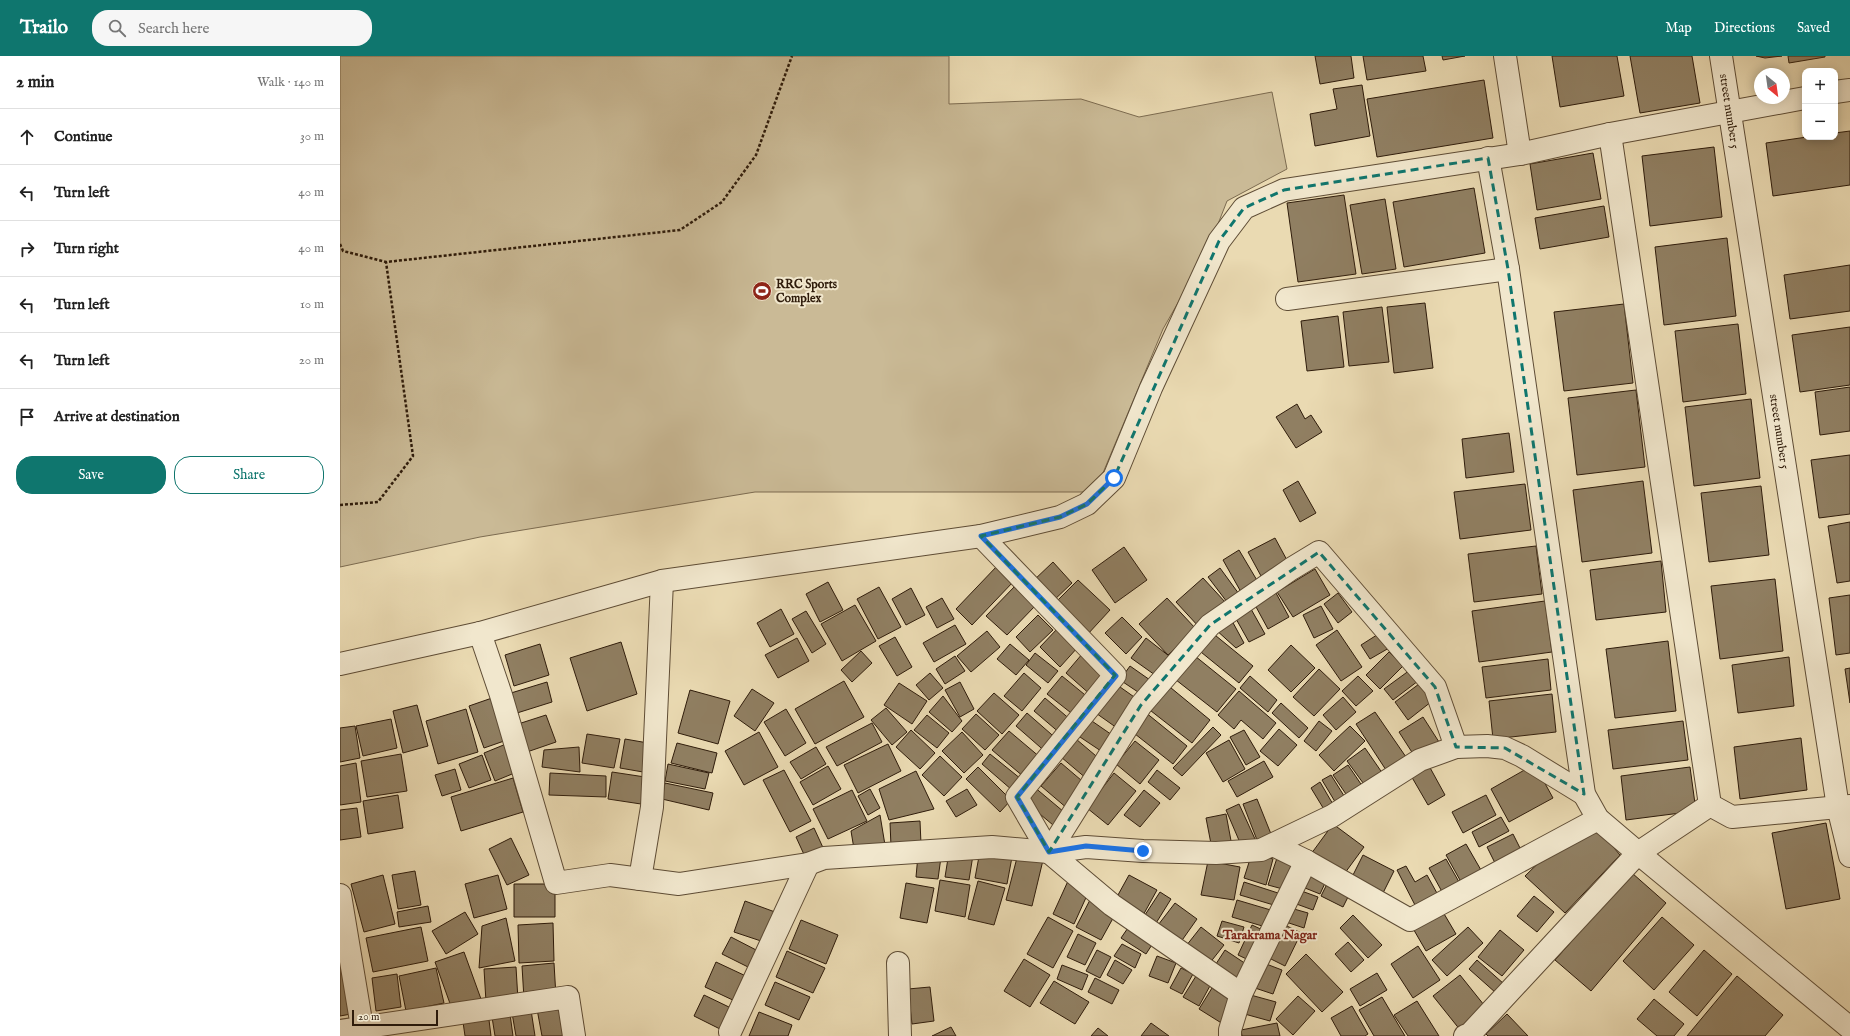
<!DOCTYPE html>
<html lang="en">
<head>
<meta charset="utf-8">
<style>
	body { margin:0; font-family:"IM FELL English",serif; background:#f6f6f6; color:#222 }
	.controls { position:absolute; right:12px; top:12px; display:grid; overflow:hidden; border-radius:8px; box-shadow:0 2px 10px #0003 }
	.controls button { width:36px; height:36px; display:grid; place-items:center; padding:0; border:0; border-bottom:1px solid #e0e0e0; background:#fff; color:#222; font:20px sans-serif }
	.compass { position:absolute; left:1414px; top:12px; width:36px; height:36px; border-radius:50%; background:#fff; box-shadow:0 2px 10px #0003; rotate:151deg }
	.scale { position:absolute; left:12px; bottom:10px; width:86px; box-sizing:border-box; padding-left:4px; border:2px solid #2f1c0b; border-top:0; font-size:11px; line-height:14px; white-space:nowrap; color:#2f1c0b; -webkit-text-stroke:3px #f1e7cd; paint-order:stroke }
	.stop { position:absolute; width:12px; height:12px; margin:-9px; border:3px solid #1a73e8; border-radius:50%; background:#fff }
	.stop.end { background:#1a73e8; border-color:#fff; box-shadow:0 1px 4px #0008 }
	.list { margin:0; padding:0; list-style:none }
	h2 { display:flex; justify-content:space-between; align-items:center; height:52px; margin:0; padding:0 16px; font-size:17px }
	h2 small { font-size:13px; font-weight:400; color:#767676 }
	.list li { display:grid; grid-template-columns:26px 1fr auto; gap:12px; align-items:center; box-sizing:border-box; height:56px; padding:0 16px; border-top:1px solid #e0e0e0 }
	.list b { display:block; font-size:15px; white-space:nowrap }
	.list em { font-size:13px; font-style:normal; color:#767676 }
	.actions { display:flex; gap:8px; padding:12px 16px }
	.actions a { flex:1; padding:9px 0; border:1px solid #0f766e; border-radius:16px; text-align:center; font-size:14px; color:#0f766e }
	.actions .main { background:#0f766e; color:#fff }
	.icon { flex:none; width:22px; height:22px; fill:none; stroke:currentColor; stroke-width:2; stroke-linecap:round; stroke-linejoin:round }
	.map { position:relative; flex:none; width:1510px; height:980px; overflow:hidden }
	header { display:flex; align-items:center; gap:24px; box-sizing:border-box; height:56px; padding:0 20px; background:#0f766e; color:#fff }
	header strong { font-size:19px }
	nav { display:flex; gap:22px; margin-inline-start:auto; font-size:14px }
	.search { width:280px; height:36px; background:#f6f6f6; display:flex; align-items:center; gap:10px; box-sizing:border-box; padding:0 14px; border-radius:16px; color:#767676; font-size:15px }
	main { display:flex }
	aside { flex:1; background:#fff }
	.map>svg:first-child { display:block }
	.green { fill:#caba96; stroke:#7c6b50 }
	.building { fill:#907f62; stroke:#2f1c0b }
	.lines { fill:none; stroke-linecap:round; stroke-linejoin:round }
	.minor-casing { stroke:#5e4c35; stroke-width:24 }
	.path { stroke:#2f1c0b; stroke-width:2.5; stroke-dasharray:3 2; stroke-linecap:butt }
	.minor { stroke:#f1e7cd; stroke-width:22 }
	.route { stroke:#1a73e8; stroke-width:5 }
	.marked { fill:none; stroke:#0f766e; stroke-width:3; stroke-dasharray:8 5; stroke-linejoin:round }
	.labels { text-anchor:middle; stroke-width:4; stroke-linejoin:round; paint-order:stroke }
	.street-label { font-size:12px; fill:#2f1c0b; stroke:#f1e7cd }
	.poi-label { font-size:12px; font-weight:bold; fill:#2f1c0b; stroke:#f1e7cd; text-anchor:start }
	.neighbourhood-label { font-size:13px; font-weight:bold; fill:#7a1f14; stroke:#f1e7cd }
</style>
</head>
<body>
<header>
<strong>Trailo</strong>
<div class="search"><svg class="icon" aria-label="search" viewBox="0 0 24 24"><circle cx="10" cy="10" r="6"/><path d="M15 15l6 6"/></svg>Search here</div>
<nav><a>Map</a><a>Directions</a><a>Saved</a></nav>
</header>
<main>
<aside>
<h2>2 min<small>Walk · 140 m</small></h2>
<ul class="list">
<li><svg class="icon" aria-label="ahead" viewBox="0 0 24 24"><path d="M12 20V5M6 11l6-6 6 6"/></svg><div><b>Continue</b></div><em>30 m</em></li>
<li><svg class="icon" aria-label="left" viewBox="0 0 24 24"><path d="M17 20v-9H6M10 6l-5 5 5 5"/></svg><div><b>Turn left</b></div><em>40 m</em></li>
<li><svg class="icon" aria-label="right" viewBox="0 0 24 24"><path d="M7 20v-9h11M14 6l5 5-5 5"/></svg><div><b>Turn right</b></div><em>40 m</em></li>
<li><svg class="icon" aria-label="left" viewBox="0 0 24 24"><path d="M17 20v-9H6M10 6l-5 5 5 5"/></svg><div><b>Turn left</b></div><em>10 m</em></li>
<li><svg class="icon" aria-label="left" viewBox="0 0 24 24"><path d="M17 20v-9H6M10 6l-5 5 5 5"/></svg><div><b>Turn left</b></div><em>20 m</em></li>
<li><svg class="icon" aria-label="arrive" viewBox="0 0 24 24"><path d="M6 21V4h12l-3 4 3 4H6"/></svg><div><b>Arrive at destination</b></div></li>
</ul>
<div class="actions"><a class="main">Save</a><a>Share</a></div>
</aside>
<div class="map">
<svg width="1510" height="980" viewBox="0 0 1510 980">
	<rect width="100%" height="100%" fill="#eadab2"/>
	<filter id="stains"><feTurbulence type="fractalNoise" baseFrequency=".005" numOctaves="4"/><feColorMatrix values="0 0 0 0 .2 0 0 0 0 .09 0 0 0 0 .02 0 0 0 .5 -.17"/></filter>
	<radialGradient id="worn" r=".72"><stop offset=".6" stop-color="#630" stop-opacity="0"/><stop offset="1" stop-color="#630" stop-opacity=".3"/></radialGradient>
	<!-- green -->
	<path class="green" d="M0 0H609V48L741 43 799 61 932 36 947 113 887 145 867 196 823 273 755 436H415L140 481 0 511Z"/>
	<!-- building -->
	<path class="building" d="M975 0H1011L1014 22 980 28Z
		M1023 0H1083L1086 15 1027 24Z
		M1102 0H1125L1103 4Z
		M1212 0H1277L1284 40 1220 51Z
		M1290 0H1352L1360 47 1300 57Z
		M1416 0H1442L1425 2Z
		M1448 0H1485V1L1449 7Z
		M1144 24 1153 82 1037 101 1027 43Z
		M1022 29 1030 80 975 90 970 58 997 53 993 33Z
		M1510 75V129L1433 140 1426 87 1467 81H1495V77Z
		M1374 91 1382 161 1310 170 1302 100Z
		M1253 97 1261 143 1197 154 1190 108Z
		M1134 132 1145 197 1064 211 1053 146Z
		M1004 139 1016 218 958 226 947 147Z
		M1045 143 1056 213 1022 218 1010 149Z
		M1264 150 1269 181 1200 193 1195 162Z
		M1387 182 1396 260 1324 269 1315 191Z
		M1510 209V255L1450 263 1444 219Z
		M1085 247 1093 312 1054 317 1047 251Z
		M1284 248 1293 327 1224 335 1214 256Z
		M1042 251 1049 306 1009 310 1003 256Z
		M998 260 1004 311 967 315 961 265Z
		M1398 268 1406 338 1343 346 1335 275Z
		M1510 271V329L1460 336 1452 279Z
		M1510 331V375L1480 379 1475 336Z
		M1296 334 1305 411 1237 419 1228 342Z
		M1411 343 1420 422 1354 430 1345 351Z
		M957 348 965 363 971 359 982 376 956 392 936 361Z
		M1169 377 1174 416 1126 422 1122 383Z
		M1510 399V458L1479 462 1471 404Z
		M958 425 976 457 960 466 943 434Z
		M1303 425 1312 497 1242 506 1233 434Z
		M1185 428 1191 474 1120 483 1114 436Z
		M1421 430 1429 499 1369 506 1361 437Z
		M1510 466V525L1497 527 1488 470Z
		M935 482 948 506 921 520 908 496Z
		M1196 490 1202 538 1134 546 1128 498Z
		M784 491 807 524 775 547 752 514Z
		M899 494 918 526 901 536 883 504Z
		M1321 505 1326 556 1256 564 1250 514Z
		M713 506 732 527 711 547 692 526Z
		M658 509 674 525 632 569 616 553Z
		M880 512 899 538 887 546 868 521Z
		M975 513 990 539 953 561 937 536Z
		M863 522 886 547 859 571 836 546Z
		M1435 523 1443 595 1380 603 1371 530Z
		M738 524 770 554 747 579 715 547Z
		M488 526 503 554 480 566 466 538Z
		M676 529 696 549 667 579 646 560Z
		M539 531 561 571 538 583 517 543Z
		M571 532 585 559 566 569 552 543Z
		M936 537 949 561 928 573 915 549Z
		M998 537 1012 556 998 567 984 548Z
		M1510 539V597L1496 599 1489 542Z
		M602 542 614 563 597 572 586 551Z
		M827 542 856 573 828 599 799 568Z
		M1205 545 1212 596 1139 606 1132 555Z
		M515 549 536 585 502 605 481 568Z
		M981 550 993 573 974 582 963 559Z
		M441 553 454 578 430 591 417 567Z
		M911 553 925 578 909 586 895 561Z
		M466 555 486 588 472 597 452 563Z
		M698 559 713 574 690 596 676 581Z
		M782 561 802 581 786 598 765 577Z
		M891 563 904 587 896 592 875 573Z
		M615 569 626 588 594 606 583 587Z
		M718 572 738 591 720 611 700 591Z
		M997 574 1022 611 1001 625 976 589Z
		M647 575 660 591 631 616 617 600Z
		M870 575 913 610 899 627 856 592Z
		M1040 577 1049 592 1030 603 1021 589Z
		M555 581 572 611 557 620 539 590Z
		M457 582 469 605 438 622 425 599Z
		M806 582 829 600 815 619 791 602Z
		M1328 585 1336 655 1275 662 1266 593Z
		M281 586 297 638 247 655 230 602Z
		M200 588 209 619 174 630 165 599Z
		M670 588 689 604 676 619 657 603Z
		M951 589 975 612 951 636 928 614Z
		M521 595 532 607 512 626 501 614Z
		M850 596 896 633 877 656 831 620Z
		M1049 596 1063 610 1040 633 1026 619Z
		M695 597 718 615 708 627 686 609Z
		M743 597 769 620 752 640 726 617Z
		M615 600 625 615 605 628 596 613Z
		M1449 601 1454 650 1398 657 1392 609Z
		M1208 603 1211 634 1146 642 1142 611Z
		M790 610 810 624 801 638 780 624Z
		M1510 612V647L1505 613Z
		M979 613 1000 633 974 660 953 641Z
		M1070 614 1078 625 1053 644 1044 633Z
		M590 617 603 632 589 644 576 629Z
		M684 617 701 632 682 655 664 640Z
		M722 620 750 643 735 660 707 638Z
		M910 620 937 644 928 656 900 632Z
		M1018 620 1033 635 1016 650 1002 635Z
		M504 625 524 661 475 688 455 653Z
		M1083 625 1096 642 1068 664 1055 646Z
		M207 626 212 646 177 657 171 637Z
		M620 626 634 653 620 661 605 634Z
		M773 626 797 643 777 672 753 655Z
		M559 627 587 645 572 668 544 649Z
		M825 627 870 664 852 687 806 651Z
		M412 633 434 647 415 675 394 660Z
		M350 634 390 645 378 688 338 677Z
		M899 635 936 667 923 683 901 664 894 673 878 659Z
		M654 637 679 659 662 678 637 655Z
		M1212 638 1216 676 1153 683 1149 645Z
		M603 640 622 665 612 676 589 656Z
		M1003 641 1016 656 996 674 983 659Z
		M152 642 167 684 144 692 129 650Z
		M705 642 732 665 721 678 694 655Z
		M941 647 968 672 959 682 932 657Z
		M77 649 88 690 63 697 53 655Z
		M546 652 567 676 552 689 531 664Z
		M126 653 138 696 98 708 86 665Z
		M446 653 466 687 445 700 424 666Z
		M805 656 847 690 833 708 790 674Z
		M1035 656 1066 701 1046 714 1016 668Z
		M687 657 719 685 708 698 676 670Z
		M636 658 659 679 645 694 622 673Z
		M206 659 216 686 184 697 175 669Z
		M587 659 609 677 597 692 574 674Z
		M1083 661 1099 686 1075 701 1059 676Z
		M51 663 57 692 23 700 16 670Z
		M749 663 775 681 764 697 737 679Z
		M979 665 992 675 976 695 964 685Z
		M1343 665 1348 704 1273 713 1268 674Z
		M532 667 542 686 497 710 486 691Z
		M15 670 20 702 0 706V672Z
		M1010 670 1025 685 994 715 979 699Z
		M873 671 881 679 842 720 833 712Z
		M939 673 957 689 938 710 920 695Z
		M571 674 595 697 580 713 556 691Z
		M904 674 920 701 906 709 890 681Z
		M669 675 701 702 684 721 652 694Z
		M419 676 438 711 404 729 385 695Z
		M622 676 643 699 624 717 602 695Z
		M247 678 280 683 274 712 242 707Z
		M1461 682 1467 734 1400 743 1394 691Z
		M285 683 308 687 303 716 280 712Z
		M736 683 762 705 747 723 721 701Z
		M889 684 905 713 883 726 866 697Z
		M795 685 819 704 800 728 776 708Z
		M337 687 377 697 372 717 331 707Z
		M166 688 177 716 155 725 144 697Z
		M548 688 561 715 518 737 504 709Z
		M239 691 240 716 202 711 204 694Z
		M476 691 486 708 461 723 450 706Z
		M1025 692 1043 718 1026 731 1007 705Z
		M61 698 67 735 27 741 21 705Z
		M650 698 681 723 672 734 642 708Z
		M142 699 151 724 129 732 119 708Z
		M600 700 622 721 604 740 582 719Z
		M924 705 933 721 897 741 888 725Z
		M16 707 21 746 0 749V710Z
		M721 707 748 730 728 753 701 730Z
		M328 708 369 717 365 733 325 725Z
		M1088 708 1105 739 1088 749 1070 718Z
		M1008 709 1025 734 1010 744 993 719Z
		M488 710 501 733 473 749 460 726Z
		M638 711 671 744 660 756 626 723Z
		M1350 711 1356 755 1286 764 1281 720Z
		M1188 712 1202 722 1213 742 1169 766 1151 733Z
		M115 713 121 734 102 740 95 719Z
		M444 714 471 765 450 776 423 724Z
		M817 714 840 732 830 744 808 726Z
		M576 715 594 753 549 764 539 733Z
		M272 716 305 721 301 748 268 743Z
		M210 717 266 720V741L209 739Z
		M774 717 796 735 768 769 747 752Z
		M991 719 1006 743 997 749 982 724Z
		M173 722 183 756 121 775 111 741Z
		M980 726 994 750 985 755 971 732Z
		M325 727 373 737 369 754 322 743Z
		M693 730 724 756 713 769 682 743Z
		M530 733 540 752 528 759 518 740Z
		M627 733 637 749 616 761 606 745Z
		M512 734 527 765 488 783 473 753Z
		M804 734 820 747 800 771 784 759Z
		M58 739 63 772 28 778 23 745Z
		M1146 739 1156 759 1123 777 1112 756Z
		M917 743 931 778 917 784 903 748Z
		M899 748 915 783 901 789 886 754Z
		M17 752 21 781 0 784V754Z
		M886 758 892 790 872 793 866 762Z
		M540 759 545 789 514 793 511 775Z
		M1161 761 1169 775 1139 791 1132 776Z
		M580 765 581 788 551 790 550 767Z
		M1486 767 1500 843 1446 853 1432 777Z
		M993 768 1024 791 1002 821 971 798Z
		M1255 769 1280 799 1225 857 1185 820 1216 790Z
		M474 772 485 796 467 805 456 781Z
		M1173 778 1182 796 1156 809 1147 791Z
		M171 782 189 819 167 829 149 793Z
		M1126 788 1145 821 1125 833 1106 799Z
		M679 794 704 800 692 850 666 844Z
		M640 795 672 801 667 828 635 822Z
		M609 796 633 799 629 824 605 821Z
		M912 797 933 803 926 829 904 822Z
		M578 799 601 801 598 823 576 821Z
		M1023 799 1054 815 1043 837 1012 821Z
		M937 802 958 808 950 835 928 829Z
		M1106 803 1123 833 1106 843 1089 812Z
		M868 805 900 811 894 844 861 839Z
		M1066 810 1075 826 1087 819 1098 839 1076 851 1057 814Z
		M75 815 81 849 58 853 52 819Z
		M965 816 986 825 980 838 960 830Z
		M1292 817 1326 847 1251 935 1215 904Z
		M43 819 55 868 24 876 11 828Z
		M158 819 167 853 134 862 125 828Z
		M789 819 817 834 801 863 773 848Z
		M600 824 630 829 625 861 595 855Z
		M638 825 665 832 654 869 628 863Z
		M728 825 749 835 734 868 713 858Z
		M904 826 941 838 937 850 900 839Z
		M988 826 1010 837 1003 851 981 840Z
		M566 827 594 832 587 867 560 862Z
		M174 828H215V861H174Z
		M956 833 978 841 973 854 951 846Z
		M820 836 831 843 813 872 801 865Z
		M1194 840 1214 856 1197 876 1177 860Z
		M751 842 777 855 761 884 736 871Z
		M897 844 934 855 929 872 892 861Z
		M405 845 435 856 424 886 394 876Z
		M835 847 857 863 838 890 815 873Z
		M88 850 91 866 59 871 57 856Z
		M947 851 968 857 964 872 943 865Z
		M1100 851 1116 878 1086 895 1071 869Z
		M125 856 138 878 106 898 92 875Z
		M1013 859 1042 889 1028 902 1000 872Z
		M708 861 733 875 713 912 687 898Z
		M1322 861 1354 889 1314 934 1283 905Z
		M166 862 175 905 139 912 142 870Z
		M461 864 498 879 486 908 449 893Z
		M882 865 904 871 899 887 877 880Z
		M792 866 817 881 806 898 781 882Z
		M939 866 961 877 945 910 923 899Z
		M213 867 214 905 179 907 178 869Z
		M912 869 927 876 913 906 898 899Z
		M81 871 88 905 33 916 26 882Z
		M861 871 884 889 869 908 846 890Z
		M1128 871 1143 887 1107 920 1092 904Z
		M1160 874 1184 894 1162 920 1138 901Z
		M738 878 756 887 745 909 727 901Z
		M391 881 420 896 412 913 382 898Z
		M1008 886 1024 904 1011 916 995 898Z
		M782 888 801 898 795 912 774 900Z
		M1078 890 1100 924 1073 942 1051 908Z
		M757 894 771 901 760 922 746 915Z
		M885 894 912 912 900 929 874 911Z
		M1364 894 1392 918 1357 960 1329 936Z
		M447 895 485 912 473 937 436 921Z
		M124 896 141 943 112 953 95 906Z
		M966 898 1003 936 982 956 946 918Z
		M0 900 11 958 0 960Z
		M817 900 836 907 828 927 809 920Z
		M684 903 710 919 690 951 664 935Z
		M775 904 792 914 783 928 767 919Z
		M1137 904 1164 928 1156 937 1129 913Z
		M376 906 408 921 397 946 365 931Z
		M921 906 942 914 933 938 912 931Z
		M214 907 216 941 184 943 182 910Z
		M722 909 748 919 742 934 717 923Z
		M176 911 178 944 146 946 144 913Z
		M96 912 104 947 66 955 59 920Z
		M841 912 853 918 842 938 830 932Z
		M1037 917 1047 934 1020 950 1010 933Z
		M57 918 61 951 36 955 32 922Z
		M1120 919 1148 954 1121 975 1093 940Z
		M856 920 871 928 859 950 843 941Z
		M1397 920 1443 959 1425 980H1347Z
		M755 922 779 934 772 948 748 936Z
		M714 925 749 946 735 968 700 947Z
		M435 926 470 941 459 964 425 949Z
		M590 931 594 965 572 968 568 933Z
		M872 932 896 948 883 968 859 953Z
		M907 938 936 946 930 965 901 957Z
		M364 939 391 952 380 973 354 960Z
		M958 940 975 955 953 979 936 963Z
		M1042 941 1065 980H1034L1019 954Z
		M1314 943 1344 968 1334 980H1317L1297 963Z
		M1077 945 1099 980H1068L1054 959Z
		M221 949 226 980H202L197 953Z
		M1012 950 1028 978 1025 980H1001L991 962Z
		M191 954 195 980H176L172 957Z
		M419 956 452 969 448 980H409Z
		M170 958 173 980H155L152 961Z
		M1167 958 1188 980H1148L1146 978Z
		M149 964 151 980H125L123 966Z
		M811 967 829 980H801Z
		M937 967 940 980H902L901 974Z
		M611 971 616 980H592Z
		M758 972 768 980H751Z"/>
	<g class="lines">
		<defs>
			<g id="minor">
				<path d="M1165 0 1180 98"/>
				<path id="s1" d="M1381 0 1498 751 1510 800"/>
				<path d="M1495 36 1510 34"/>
				<path d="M1270 78 1370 749 1392 761 1510 750"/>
				<path d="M1148 102 1168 213 1244 738 1258 763 1298 797 1510 972"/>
				<path d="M947 243 1168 213"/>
				<path d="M641 480 775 619 677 741 709 796 772 849 901 938"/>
				<path d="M140 577 161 639 216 827 270 819 339 828 468 808 484 802 652 791 709 796 746 791 803 795 876 797 921 794 992 760 1080 704 1116 691 1147 690 1165 692 1182 700 1244 738"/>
				<path d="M0 608 140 577 322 525 641 480 720 461 747 448 774 422 811 332 879 185 904 152 944 134 1180 98 1270 78 1465 42"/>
				<path d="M933 789 966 805 1070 864 1258 763"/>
				<path d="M709 796 801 649 870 569 951 513 979 496 1095 631 1116 691"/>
				<path d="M300 823 312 751 322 525"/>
				<path d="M0 839 22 971"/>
				<path d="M558 907 560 980"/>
				<path d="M0 975 228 941 234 980"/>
				<path d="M390 976 468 808"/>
				<path d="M890 980V974L901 938 966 805"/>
				<path d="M1125 980 1130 978 1298 797 1370 749"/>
			</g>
		</defs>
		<!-- minor casing -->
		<use href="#minor" class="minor-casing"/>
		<!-- path -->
		<path class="path" d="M0 188 3 195 46 206 340 174 382 146 416 99 452 0
			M0 449 38 446 73 400 46 206"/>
		<!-- minor -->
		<use href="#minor" class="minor"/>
	</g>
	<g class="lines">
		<!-- route -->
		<path class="route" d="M774 422 747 448 720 461 641 480 776 620 677 741 709 796 746 790 803 795"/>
	</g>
	<!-- marked area -->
	<path class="marked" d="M1148 102 1168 213 1244 738 1165 692 1116 691 1095 631 979 496 870 569 801 649 709 796 677 741 775 619 641 480 720 461 747 448 774 422 879 185 904 152 944 134Z"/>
	<!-- icons -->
	<defs>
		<symbol id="stadium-disc" viewBox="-11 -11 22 22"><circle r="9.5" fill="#8f2418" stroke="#f1e7cd"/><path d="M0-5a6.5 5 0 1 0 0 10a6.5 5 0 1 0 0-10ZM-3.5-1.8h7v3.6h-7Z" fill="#fff"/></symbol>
	</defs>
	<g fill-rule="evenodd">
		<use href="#stadium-disc" x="411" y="224" width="22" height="22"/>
	</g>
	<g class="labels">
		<!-- street labels -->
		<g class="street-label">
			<text dy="4" stroke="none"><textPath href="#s1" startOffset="56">street number 5</textPath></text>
			<text dy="4" stroke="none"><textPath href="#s1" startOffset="380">street number 5</textPath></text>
		</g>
		<!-- poi labels -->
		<g class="poi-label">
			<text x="436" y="232">RRC Sports<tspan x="436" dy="14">Complex</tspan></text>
		</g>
		<!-- neighbourhood labels -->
		<g class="neighbourhood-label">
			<text x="930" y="883">Tarakrama Nagar</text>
		</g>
	</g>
	<rect width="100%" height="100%" filter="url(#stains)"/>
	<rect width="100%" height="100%" fill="url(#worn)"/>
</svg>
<div class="controls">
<button>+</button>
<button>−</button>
</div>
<svg class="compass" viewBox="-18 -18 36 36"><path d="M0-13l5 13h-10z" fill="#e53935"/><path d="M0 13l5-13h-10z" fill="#767676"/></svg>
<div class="scale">20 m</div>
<div class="stop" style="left:774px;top:422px"></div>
<div class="stop end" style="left:803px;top:795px"></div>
</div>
</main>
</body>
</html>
